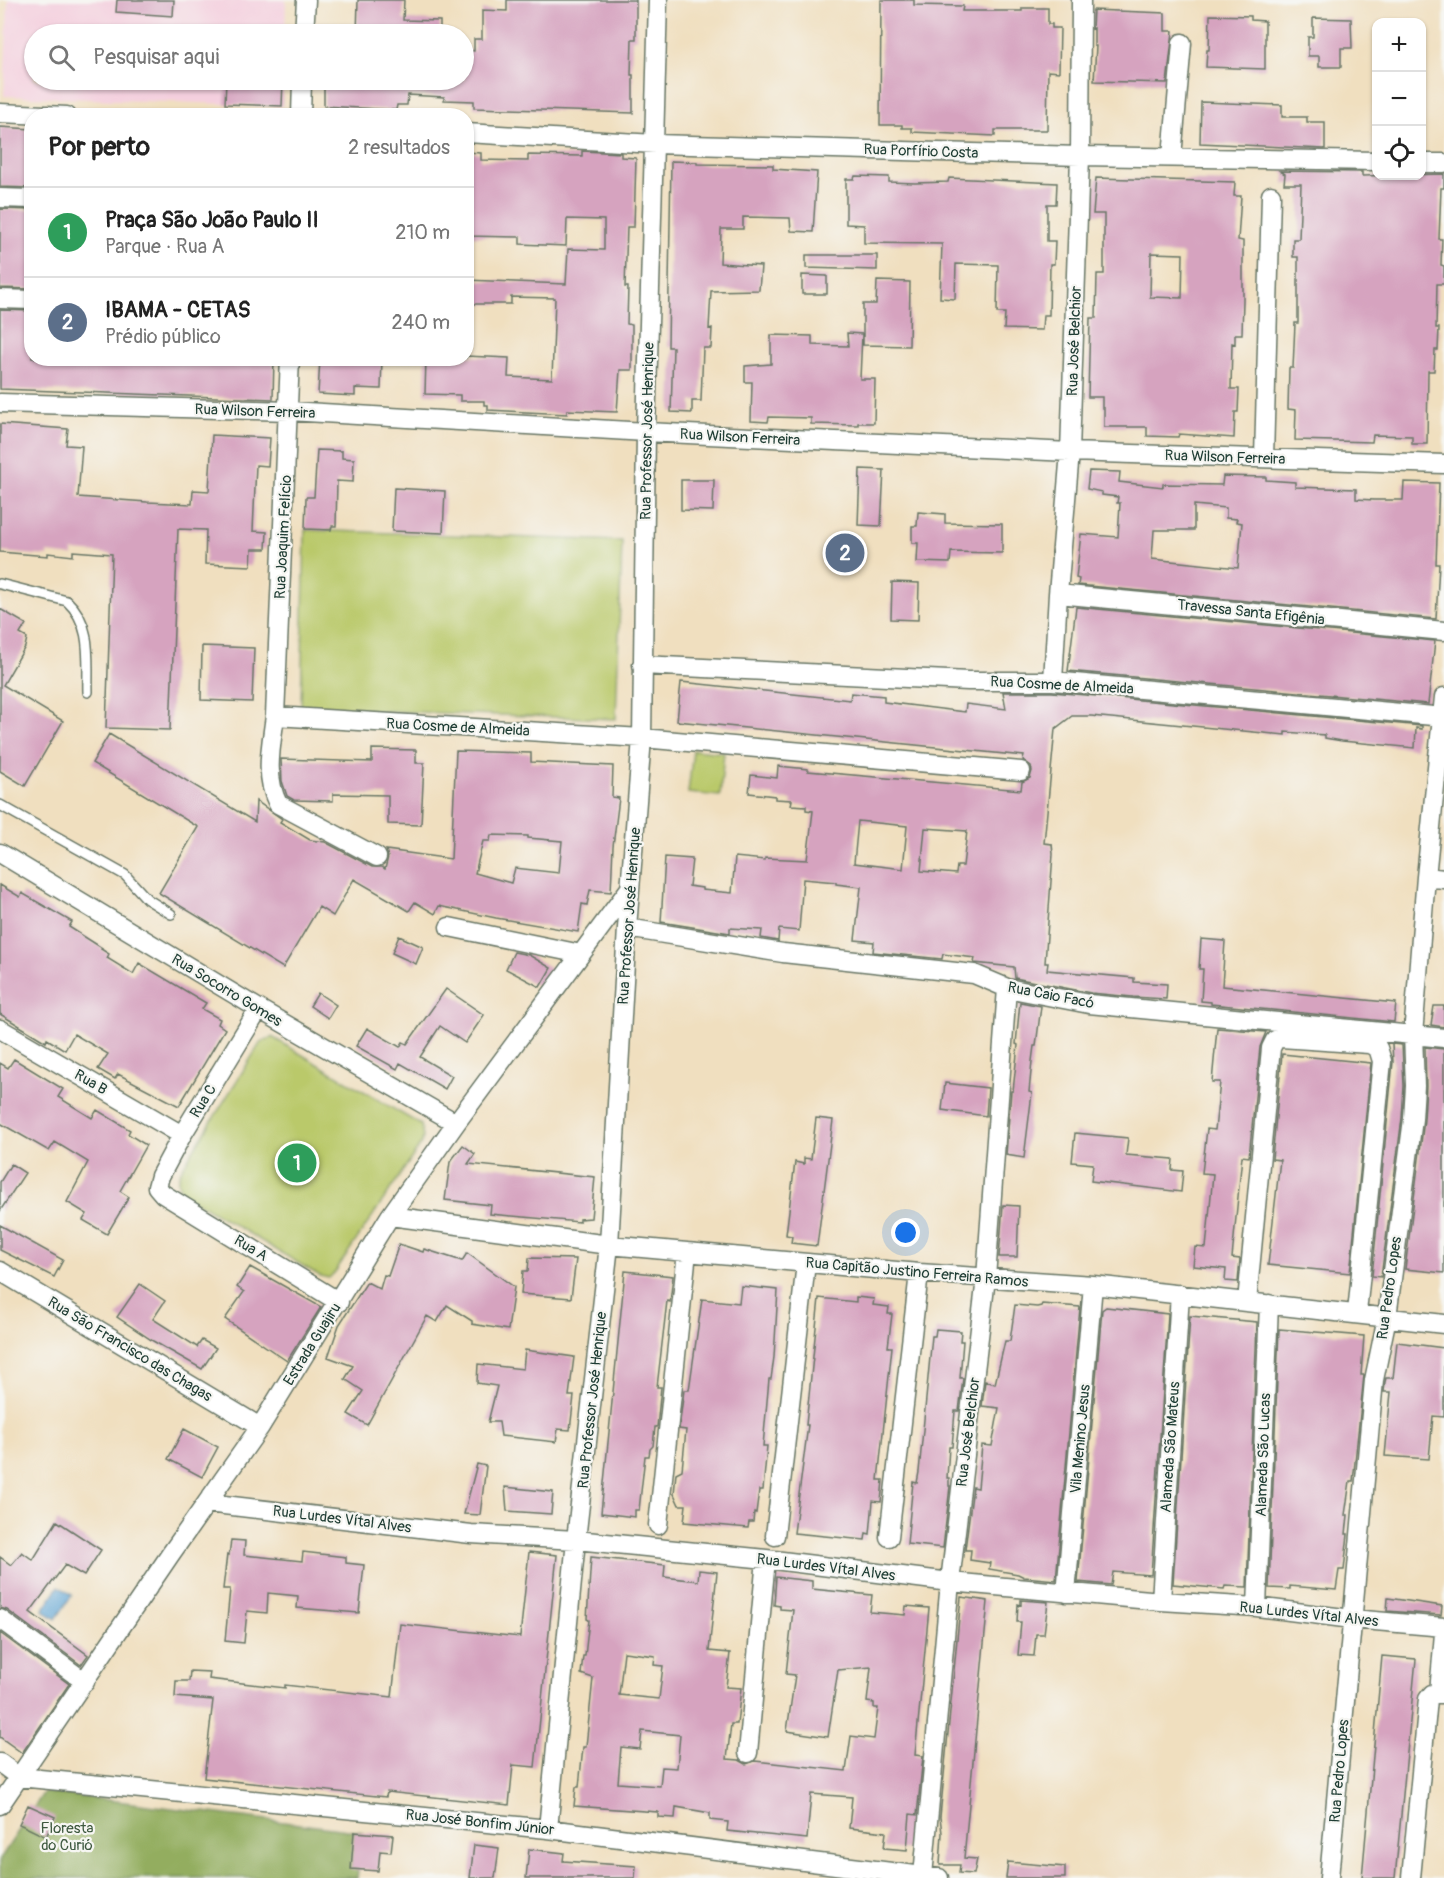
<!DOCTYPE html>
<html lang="pt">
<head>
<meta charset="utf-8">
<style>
	body { margin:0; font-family:Pangolin,sans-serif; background:#f6f6f6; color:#222 }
	.controls { position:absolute; right:18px; top:18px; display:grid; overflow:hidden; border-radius:12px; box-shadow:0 2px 4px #0004 }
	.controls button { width:54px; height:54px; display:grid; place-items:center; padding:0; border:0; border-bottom:2px solid #e0e0e0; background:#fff; color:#222; font:30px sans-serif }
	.you { position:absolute; left:906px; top:1233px; width:21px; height:21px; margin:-15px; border:4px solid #fff; border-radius:50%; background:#1a73e8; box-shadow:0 0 0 9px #1a73e833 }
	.badge { display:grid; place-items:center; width:39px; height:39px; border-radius:50%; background:#0b8043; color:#fff; font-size:20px; font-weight:700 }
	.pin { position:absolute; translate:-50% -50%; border:3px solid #fff; box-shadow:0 2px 6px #0006 }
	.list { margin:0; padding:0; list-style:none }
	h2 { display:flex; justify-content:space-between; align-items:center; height:78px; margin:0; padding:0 24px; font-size:26px }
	h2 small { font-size:20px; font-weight:400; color:#767676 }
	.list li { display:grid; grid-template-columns:39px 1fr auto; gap:18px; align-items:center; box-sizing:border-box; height:90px; padding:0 24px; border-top:2px solid #e0e0e0 }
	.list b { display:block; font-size:22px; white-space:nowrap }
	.list p { margin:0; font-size:20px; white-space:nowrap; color:#767676 }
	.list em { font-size:20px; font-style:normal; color:#767676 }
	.icon { flex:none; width:33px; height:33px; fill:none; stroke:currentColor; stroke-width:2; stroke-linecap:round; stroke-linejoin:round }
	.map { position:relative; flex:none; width:1444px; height:1878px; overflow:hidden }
	.search { position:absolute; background:#fff; box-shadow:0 2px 4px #0004; left:24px; top:24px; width:450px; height:66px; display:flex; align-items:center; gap:15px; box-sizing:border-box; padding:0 21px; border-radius:33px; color:#767676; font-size:22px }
	.panel { position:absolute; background:#fff; box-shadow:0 2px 4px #0004; left:24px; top:108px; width:450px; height:258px; border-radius:24px }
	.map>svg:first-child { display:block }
	.built { fill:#f4cfde }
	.green { fill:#bac96b; stroke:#6c8350; stroke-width:1.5 }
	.forest { fill:#93ad5f; stroke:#59754a; stroke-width:1.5 }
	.water { fill:#5fa4d4; stroke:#3f7084; stroke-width:1.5 }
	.building { fill:#d6a3bf; fill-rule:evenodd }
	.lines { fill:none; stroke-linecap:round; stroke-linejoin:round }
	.service-casing { stroke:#687665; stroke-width:12 }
	.minor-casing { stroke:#687665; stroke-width:21 }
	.service { stroke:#fff; stroke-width:9 }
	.minor { stroke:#fff; stroke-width:18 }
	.labels { text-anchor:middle; stroke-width:4.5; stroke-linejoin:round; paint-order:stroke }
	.street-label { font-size:15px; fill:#1f3d34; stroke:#f6f6f2 }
	.park-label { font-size:15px; fill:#3e593f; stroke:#f6f6f2 }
</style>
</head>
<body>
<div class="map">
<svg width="1444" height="1878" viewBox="0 0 1444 1878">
	<rect width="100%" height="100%" fill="#f6f6f2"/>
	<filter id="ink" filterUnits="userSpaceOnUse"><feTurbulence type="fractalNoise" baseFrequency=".0167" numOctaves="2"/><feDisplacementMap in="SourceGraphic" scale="12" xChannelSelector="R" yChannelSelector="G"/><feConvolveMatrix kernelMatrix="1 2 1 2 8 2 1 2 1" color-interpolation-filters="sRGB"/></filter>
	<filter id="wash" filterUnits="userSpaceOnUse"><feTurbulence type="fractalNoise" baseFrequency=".008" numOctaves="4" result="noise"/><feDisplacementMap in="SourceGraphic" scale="24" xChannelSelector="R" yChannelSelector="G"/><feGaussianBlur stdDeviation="1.35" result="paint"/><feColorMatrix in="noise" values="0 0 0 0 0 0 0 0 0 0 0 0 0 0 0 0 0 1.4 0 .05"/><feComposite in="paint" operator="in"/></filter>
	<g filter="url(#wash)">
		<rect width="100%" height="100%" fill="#f0dfbf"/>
		<!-- built -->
		<path class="built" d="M8 0H286L285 34H34V80H283L282 106 4 96Z"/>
		<!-- green -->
		<path class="green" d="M305 530 622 541 616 719 301 708Z
			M693 750 724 753 720 796 688 793Z
			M272 1037 421 1125 423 1138 421 1144 335 1272 329 1278 320 1276 188 1197C169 1182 181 1171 191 1154L261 1042Z"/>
		<!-- forest -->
		<path class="forest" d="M44 1792 363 1832 357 1878H0V1859Z"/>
		<!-- water -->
		<path class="water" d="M59 1586 72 1595 56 1619 43 1610Z"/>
		<g id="blocks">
			<!-- building -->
			<path class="building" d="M117 0H174L173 16 116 12Z
				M358 0H404L403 20 440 21V34H357Z
				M507 0H636V39H632L631 75H633V113L474 108V101L444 100V97L408 95 407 105H397L396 110 324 106V80H464V50L474 51V39H482V10L507 11Z
				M881 0H914V5L963 6 962 11H1022V8H1048V24H1052V28H1060L1059 72 1048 71 1047 130H995V136L912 132V128H902V125H880Z
				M1093 10 1165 13V31H1173L1167 83 1094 81 1096 46H1094V28L1092 29Z
				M1210 15 1251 16V20L1265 21V69L1206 67 1207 50H1209Z
				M1313 18 1351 19 1352 48H1341V67H1319V56H1308V37H1313Z
				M226 80H283L282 106 225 104Z
				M1201 102 1282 105V117H1307V122H1325V149L1200 143Z
				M0 127 32 129V188L0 187Z
				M582 151 621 153V157L636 158 634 227H627L625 287H628L627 324 632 325V370H620L617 412 567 410V414L488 410V405H484V401H460V395L425 394 426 358H466V356L509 358 508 377 552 379 555 298 511 297V304H466V280L566 284 568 249 604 250V220L567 219 566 246 520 244V237L466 236V152L481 153V160L528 161V155L582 156Z
				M671 161 697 162V164L773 165V169L817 172 813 232 791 231 790 218 743 217V229H721L720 263 761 266 759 290 711 291 709 329 712 328 711 348H703L701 401H692V413L671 412 673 347H668Z
				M1280 171 1362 172V176L1444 174V188H1441L1439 239H1442L1441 265 1444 266V284H1437L1436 328H1439L1438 350H1435L1434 371H1428L1427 444H1412V436L1373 435 1372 442 1295 440 1296 410 1288 409 1289 368H1293L1295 323H1298V257H1293V239H1299L1301 184H1284L1285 174Z
				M855 176 889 177V182L915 183 948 182 949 178 1057 183 1056 204H1047V241H1055L1054 264H1050L1049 315H1043L1042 330 1004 329 1005 313H997L998 265 956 264 955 299 940 298 942 244 864 243V225L846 224V179H854Z
				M1096 178 1235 182 1234 196H1241L1238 240 1243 241V300L1242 334H1235V344L1232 343 1231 389H1239L1238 412H1235L1234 438 1179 434 1178 437 1147 436V427H1104V408H1102V397H1088L1090 318H1096L1097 274H1104V214H1093ZM1151 253 1183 254 1182 298 1150 297Z
				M0 209 32 210V289L0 288Z
				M806 255H877V270L806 268Z
				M802 275 827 276V294H802Z
				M877 281 910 282 909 346 863 345V304H876Z
				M0 310 32 311V358H274L273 399 0 389Z
				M847 333 862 334 860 379H875L874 423H858V425L811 424V418L769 417 768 422 751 421 752 382H745V366L771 364V335L812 336V345L848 346Z
				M320 358H382L381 389 355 388V396L318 394Z
				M0 424 68 429 66 445 82 446 78 497 147 502 192 504 193 490 209 491 212 435 270 438 268 466 256 465 253 531 267 532 266 549H252L251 566 205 564 206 530 178 529 170 730 106 728 112 554 73 551V556L48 553V556L0 552Z
				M317 450 342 451V458L354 459 353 482 337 481 336 526H332L331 530 305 529 306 497H314Z
				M860 469 884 470 881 526 858 525Z
				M1089 471 1120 472 1119 482 1163 487V484L1222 485 1223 476 1266 477V480L1295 482V487L1356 489V499L1374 500H1403L1404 482 1439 483 1436 564H1439L1436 619 1078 585 1079 579 1076 578 1081 534 1118 537 1120 503H1117L1118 497 1102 495V492L1087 489ZM1194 505 1226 508V518L1237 519 1236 522 1242 523 1238 568 1152 559 1154 530H1194Z
				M681 480H714L713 511 681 510Z
				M394 488 445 491 443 533 392 531Z
				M918 512 945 514V523L1002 524V553L951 552 950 563 917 562 918 543H912V526H917Z
				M892 582 919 583 918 620 891 619Z
				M1076 607 1435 641 1428 704 1068 671Z
				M0 609 26 624 20 634 27 638 25 647 3 685 63 721 25 786 0 771Z
				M202 646 254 648 252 702 201 700Z
				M681 682 850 700 851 693 884 696V702L965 712 966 704 1006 709 1003 692H1052L1422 726V729L1416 728 1415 748 1342 741 1325 738V735L1285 732V735L1091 716H1072L1055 729 1044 843 1052 844 1053 854 1045 963H1048L1047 970 1134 978V982L1167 984 1166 999 1133 997 1091 993 1015 978 1014 967 974 963 975 958 943 954 942 959 873 952 874 942 855 940 861 887 836 884V882L803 879 799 931 779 929 778 941 761 938 762 930 730 928V933L661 922 665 857 692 859 689 886 702 888V890L732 893 735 857 765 860V858L807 860 813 811 806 810V806L791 805 792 800 775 799V796L749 793 751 775 777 778 778 766 808 769V771L1021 790 1022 782 1030 778 1032 771 1031 766 1023 760 1024 756 677 721ZM858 821 907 826 903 869 854 863ZM925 828 967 831 963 866H957L956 874 921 871Z
				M109 734 255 822 256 801 282 819 280 822 310 840 325 842 372 867H382L385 869 388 857 386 850 451 859 456 751 531 753V762L613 766 612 797 619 798 613 846 611 892 590 890 587 905 582 904 578 932 496 918 439 906 435 914 415 902 409 911 354 879 333 916 319 907 283 968 159 893 198 827 92 763ZM491 835 528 836V838L562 841 559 873 515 868 511 883 475 873 483 841H490Z
				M372 749 416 750V763H424L421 825 388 824V795L333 794V801L294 800 287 796 282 781 281 759 372 762Z
				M0 885 20 897 22 893 72 922 69 927 102 948 101 949 109 954 107 958 133 974 139 963 206 1003 202 1009 220 1019 218 1024 225 1029 179 1106 118 1074 115 1079 98 1069 108 1054 74 1034 65 1050 47 1039 46 1042 0 1014Z
				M399 936 423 947 416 964 392 953Z
				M1201 939 1225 941 1222 986 1396 1003 1394 1022 1211 1004V1002L1201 1001 1203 969H1199Z
				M514 952 529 955 551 968 540 987 506 969Z
				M446 989 484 1015 465 1043 440 1026 420 1057 452 1076 445 1089 400 1063 397 1069 356 1046 367 1028 400 1047 403 1042 407 1044Z
				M318 993 336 1005 328 1018 310 1006Z
				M1020 1002 1041 1006 1036 1046H1034L1032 1061 1029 1092 1032 1093 1024 1158 1006 1155 1011 1091H1013L1018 1045 1016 1044Z
				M1434 1006H1444V1027L1431 1025Z
				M1217 1028 1266 1032 1260 1047 1249 1157 1242 1156 1232 1258 1240 1259 1238 1282 1225 1281 1226 1269 1193 1266 1195 1247 1206 1248 1213 1174 1202 1173 1207 1129 1215 1130 1220 1082H1212Z
				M1392 1044 1402 1045 1404 1086 1402 1118 1381 1277 1372 1276 1393 1062Z
				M1425 1047 1444 1049V1273L1405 1269 1424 1120 1426 1086Z
				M1282 1054 1371 1063 1350 1273 1268 1265 1280 1160 1272 1159Z
				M14 1059 63 1089 58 1097 92 1118 97 1110 130 1130 128 1134 146 1145 120 1191 129 1197 107 1234 83 1220 87 1214 67 1202 88 1162 55 1142 49 1151 0 1123V1063L8 1068Z
				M945 1083 988 1088 986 1116 942 1110Z
				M816 1118 833 1120 817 1246 791 1243 792 1236 786 1235 795 1162 804 1164V1158L811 1159Z
				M1075 1133 1128 1138 1126 1155 1173 1159 1172 1170 1183 1171 1181 1192 1091 1181 1093 1164 1072 1162Z
				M463 1145 475 1154 468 1164 595 1177 591 1218 579 1219V1222L490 1214 491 1205 445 1200 450 1162Z
				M11 1164 25 1173 0 1211V1182Z
				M1003 1205 1019 1206 1017 1257H999Z
				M0 1225 63 1260 54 1277 0 1250Z
				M399 1244 423 1252 424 1249 462 1261 467 1253 514 1287 508 1330 472 1324V1321L447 1305 437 1322 427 1316 367 1425 348 1414 363 1391 345 1379 353 1366 328 1357 339 1325 367 1282 380 1289 384 1275 388 1276Z
				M529 1258 576 1259 571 1298 521 1294 523 1271H528Z
				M250 1267 321 1307 287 1361 225 1319 244 1292 237 1287Z
				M625 1271 673 1276 670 1302 667 1301 657 1387H661L657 1427H655L653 1446 650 1449 649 1456H645L639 1510H635V1517L601 1513Z
				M140 1284 165 1301 153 1319 197 1347 202 1340 216 1348 202 1369 153 1341 117 1317Z
				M741 1286 778 1290 774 1357 771 1379H769L763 1446H767L763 1490H759L756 1513 754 1512 753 1522H749L748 1528 684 1522 686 1505H679L674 1494 676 1473 682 1470 686 1430 679 1429 684 1390H689L702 1299 739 1303Z
				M856 1297 874 1299 873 1305 889 1307 888 1314H892L888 1347H892L878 1480H883L881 1502 873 1501 870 1534 866 1533 865 1540 794 1533 808 1425H806L819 1298 856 1302Z
				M1042 1304 1080 1307 1056 1580 1024 1577 1018 1574 989 1569 990 1563 970 1560 971 1550H965L973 1487 978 1488 982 1445 992 1446 999 1408 982 1406 985 1381 995 1384 1005 1341H1010L1015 1305 1037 1307 1041 1306Z
				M1106 1307 1168 1314 1151 1575 1113 1572 1111 1585 1078 1582 1102 1310Z
				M1190 1316 1257 1322 1247 1587 1225 1586 1224 1589 1173 1584Z
				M936 1329 961 1331 960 1341H963L960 1378H963L959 1411H955L952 1447H949L947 1478H949V1486H950L943 1548 907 1544 913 1482 917 1483 919 1472 932 1336H935Z
				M1279 1329 1364 1336 1361 1375H1364L1353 1481H1350L1345 1515H1348L1346 1534H1348L1344 1570H1339L1336 1590 1290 1586V1589L1269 1588Z
				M1397 1342 1444 1348V1417L1433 1416 1429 1459 1385 1456 1391 1392H1384L1385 1382 1386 1378H1393Z
				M525 1350 574 1357 569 1396H574L570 1430 558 1429 556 1442 501 1436 499 1422H488L497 1386 477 1383 478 1364 523 1369Z
				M184 1429 218 1447 202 1477 168 1459Z
				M477 1464 486 1466 480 1515 464 1514Z
				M505 1487 553 1492 551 1514 507 1511Z
				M57 1521 101 1550 84 1576 65 1565 30 1612 88 1655 81 1665 7 1610 0 1608V1557L11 1565 22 1552 33 1560Z
				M231 1540 245 1541 244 1555 302 1561 303 1552 346 1557V1563L364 1565 359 1613 297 1608 298 1596 268 1593 267 1613 247 1611 244 1643 225 1641 230 1589H223L227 1554 229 1555Z
				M529 1552 557 1555 535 1767 513 1765 509 1805 387 1792 386 1797 204 1778 213 1700 175 1697 176 1681H189L190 1671 210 1672 209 1679 285 1688V1685L392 1697 400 1624 520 1637Z
				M591 1557 665 1565 664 1577 698 1581 699 1570 717 1572 709 1651 730 1653 726 1687 741 1688 737 1724H731L727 1759 739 1760 746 1764 755 1761 846 1771 851 1736 874 1739 878 1708H874V1703L867 1702 871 1667 838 1670 828 1737 787 1731 795 1675 786 1674 793 1610 780 1609V1606L774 1605 776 1577 812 1581V1589L872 1595 870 1612 905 1615 906 1606 929 1608 915 1755 923 1756 917 1815 910 1814 907 1850 884 1848 886 1832 849 1828 852 1797 811 1794 807 1839 727 1831 728 1822 710 1820V1813L676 1807 675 1818 658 1817V1812L574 1806 576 1787H579L583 1747H586L593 1678 581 1674 583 1656H585L589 1620 587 1619ZM624 1652 655 1656 654 1665 663 1666 659 1699 619 1695ZM642 1731 680 1735 677 1768 662 1767 660 1786 618 1783 621 1747 640 1749Z
				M961 1597 988 1601 964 1858 977 1859 974 1874 959 1873 960 1865H940L942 1833 940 1817Z
				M1388 1598 1442 1606 1441 1615 1387 1611Z
				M1021 1600 1048 1602 1044 1634H1036L1034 1656 1018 1655 1021 1622H1017L1018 1604 1021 1605Z
				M0 1633 69 1684 22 1753 0 1737Z
				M1382 1656 1416 1659 1395 1878H1362Z
				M28 1805 55 1817 46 1837 19 1824Z
				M354 1832 393 1835 391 1852 380 1851 378 1871 351 1869Z
				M474 1845 499 1848 495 1878H470Z
				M529 1849 564 1853 563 1861 636 1866 635 1878H526Z
				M1008 1862 1065 1867V1878H1006Z"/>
		</g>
	</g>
	<g filter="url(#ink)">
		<use href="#blocks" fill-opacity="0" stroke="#687665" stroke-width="1.5"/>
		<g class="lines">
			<defs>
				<path id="service" d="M0 584 67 601C93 625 87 660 88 692
					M0 805 125 875 147 899 171 914"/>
				<path id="minor" d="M304 34 306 0
					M0 113 67 116
					M301 116 302 80
					M466 133 655 144 1080 156 1376 161
					M1172 157 1182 43
					M1422 163H1444
					M0 198 32 199
					M0 299 32 300
					M290 358 275 716C271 747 264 776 278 804L377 857
					M0 403 289 411 646 432 1070 452 1444 464
					M1264 458 1271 195
					M1058 594 1444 631
					M642 665 968 681H1053L1444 717
					M1053 681 1058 594 1070 452 1080 156 1081 0
					M275 716 642 738 1021 771
					M0 853 259 1009 456 1123
					M1426 877 1444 879
					M449 927 581 954
					M627 928 783 953 974 974 1007 988 1089 1004 1444 1038
					M259 1009 182 1135 160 1176 157 1187 163 1194 339 1302
					M0 1029 182 1135
					M390 1216 609 1245 919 1273 1093 1285 1444 1324
					M0 1271 260 1427
					M1247 1302 1271 1048 1275 1040 1281 1038 1369 1044 1378 1048 1382 1061 1357 1313
					M207 1503 471 1534 576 1540 766 1559 950 1582 1161 1601 1257 1607 1352 1619 1444 1627
					M658 1525 687 1252
					M775 1536 806 1263
					M889 1537 919 1273
					M1066 1593 1093 1285
					M1161 1601 1180 1294
					M1257 1607 1269 1304
					M0 1619 85 1682
					M1439 1693 1444 1633
					M748 1753 766 1559
					M0 1763 19 1777 548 1829 939 1878
					M0 1805 170 1555 260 1427 390 1216 456 1123 630 888
					M548 1829 576 1540 609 1245 627 928 642 738 646 432 658 0
					M923 1876 950 1582 986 1278 1007 988
					M1329 1878 1374 1380 1387 1317 1413 1119 1415 1086 1413 1035 1426 877 1444 697
					M1411 1878 1428 1699 1432 1694H1444"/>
			</defs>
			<!-- service casing -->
			<use href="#service" class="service-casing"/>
			<!-- minor casing -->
			<use href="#minor" class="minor-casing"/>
			<!-- service -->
			<use href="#service" class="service"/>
			<!-- minor -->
			<use href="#minor" class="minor"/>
		</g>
	</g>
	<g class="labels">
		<!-- street labels -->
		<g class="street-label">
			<text transform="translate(921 151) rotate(2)" y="5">Rua Porfírio Costa</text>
			<text transform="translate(1074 341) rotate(-88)" y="5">Rua José Belchior</text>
			<text transform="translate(255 411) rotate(2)" y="5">Rua Wilson Ferreira</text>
			<text transform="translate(647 431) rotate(-89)" y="5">Rua Professor José Henrique</text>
			<text transform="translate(740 437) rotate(3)" y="5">Rua Wilson Ferreira</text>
			<text transform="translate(1225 457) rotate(2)" y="5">Rua Wilson Ferreira</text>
			<text transform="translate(283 537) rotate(-87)" y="5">Rua Joaquim Felício</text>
			<text transform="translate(1251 612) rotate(6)" y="5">Travessa Santa Efigênia</text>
			<text transform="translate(1062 685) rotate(3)" y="5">Rua Cosme de Almeida</text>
			<text transform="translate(458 727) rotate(3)" y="5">Rua Cosme de Almeida</text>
			<text transform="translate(629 916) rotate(-86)" y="5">Rua Professor José Henrique</text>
			<text transform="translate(227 990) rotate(31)" y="5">Rua Socorro Gomes</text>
			<text transform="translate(1051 995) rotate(11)" y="5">Rua Caio Facó</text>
			<text transform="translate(91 1082) rotate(30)" y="5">Rua B</text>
			<text transform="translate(203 1101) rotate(-58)" y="5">Rua C</text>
			<text transform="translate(251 1248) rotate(31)" y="5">Rua A</text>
			<text transform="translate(917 1272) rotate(5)" y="5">Rua Capitão Justino Ferreira Ramos</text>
			<text transform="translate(1389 1288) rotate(-82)" y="5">Rua Pedro Lopes</text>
			<text transform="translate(312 1344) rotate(-58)" y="5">Estrada Guajiru</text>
			<text transform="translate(130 1349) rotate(31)" y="5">Rua São Francisco das Chagas</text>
			<text transform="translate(592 1400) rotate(-84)" y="5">Rua Professor José Henrique</text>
			<text transform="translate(968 1432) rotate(-83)" y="5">Rua José Belchior</text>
			<text transform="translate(1080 1439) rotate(-85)" y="5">Vila Menino Jesus</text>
			<text transform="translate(1170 1447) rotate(-86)" y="5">Alameda São Mateus</text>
			<text transform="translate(1263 1455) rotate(-88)" y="5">Alameda São Lucas</text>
			<text transform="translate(342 1519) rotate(7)" y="5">Rua Lurdes Vítal Alves</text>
			<text transform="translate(826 1567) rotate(7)" y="5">Rua Lurdes Vítal Alves</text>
			<text transform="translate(1309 1614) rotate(6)" y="5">Rua Lurdes Vítal Alves</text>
			<text transform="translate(1339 1771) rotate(-85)" y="5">Rua Pedro Lopes</text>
			<text transform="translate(480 1822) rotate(6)" y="5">Rua José Bonfim Júnior</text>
		</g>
		<!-- park labels -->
		<g class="park-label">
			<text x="67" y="1833">Floresta<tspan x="67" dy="17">do Curió</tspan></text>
		</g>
	</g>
</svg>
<div class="controls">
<button>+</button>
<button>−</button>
<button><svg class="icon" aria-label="locate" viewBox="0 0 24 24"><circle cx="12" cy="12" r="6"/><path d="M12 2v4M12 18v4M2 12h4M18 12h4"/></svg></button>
</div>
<div class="you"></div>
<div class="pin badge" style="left:297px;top:1163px;background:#2e9e5b">1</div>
<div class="pin badge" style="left:845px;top:553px;background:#5c6f8a">2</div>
<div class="search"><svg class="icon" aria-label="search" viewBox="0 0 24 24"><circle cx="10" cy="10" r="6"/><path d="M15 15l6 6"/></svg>Pesquisar aqui</div>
<section class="panel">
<h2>Por perto<small>2 resultados</small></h2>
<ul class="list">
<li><span class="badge" style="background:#2e9e5b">1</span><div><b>Praça São João Paulo II</b><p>Parque · Rua A</p></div><em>210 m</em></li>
<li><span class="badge" style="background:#5c6f8a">2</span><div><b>IBAMA - CETAS</b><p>Prédio público</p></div><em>240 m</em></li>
</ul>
</section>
</div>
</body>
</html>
